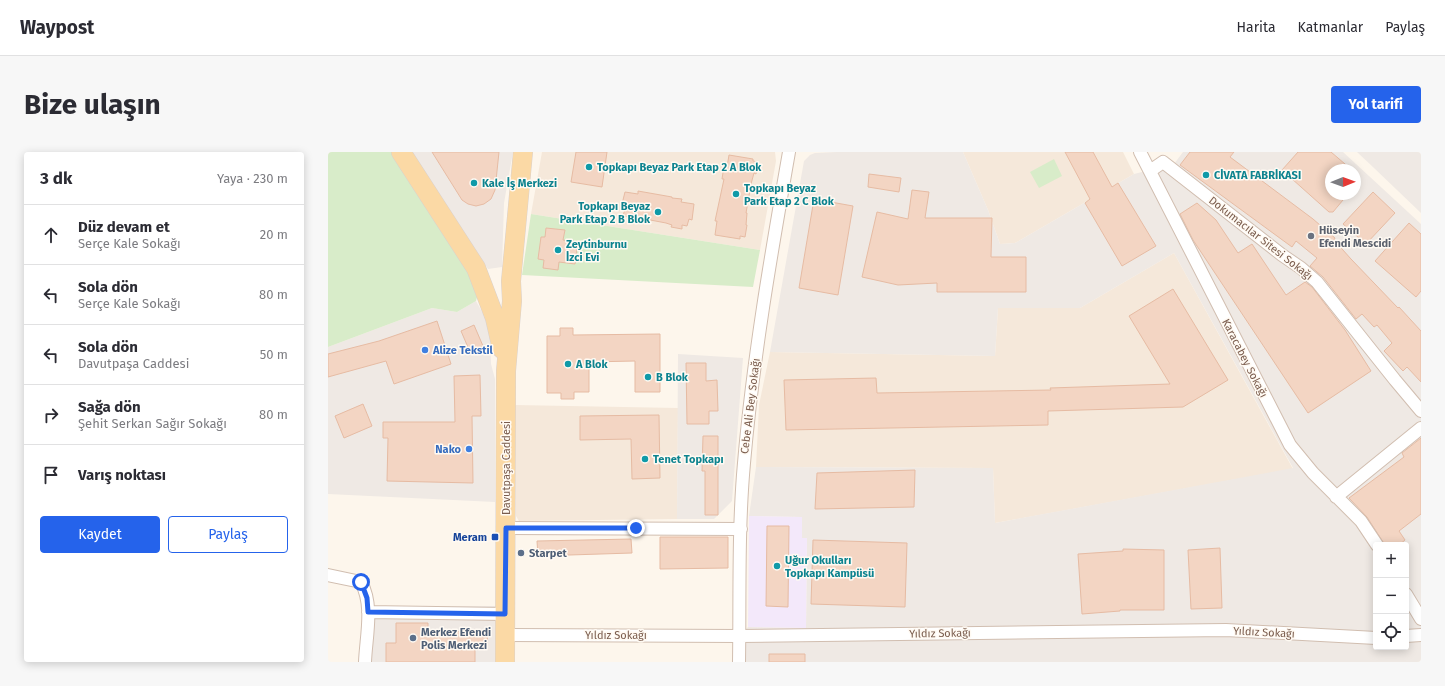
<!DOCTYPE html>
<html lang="tr">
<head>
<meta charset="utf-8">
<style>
	body { margin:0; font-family:"Fira Sans",sans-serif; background:#f7f7f7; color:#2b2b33 }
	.controls { position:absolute; right:12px; bottom:12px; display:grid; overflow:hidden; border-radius:4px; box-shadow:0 2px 10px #0003 }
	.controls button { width:36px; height:36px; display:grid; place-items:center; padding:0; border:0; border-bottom:1px solid #e1e1e2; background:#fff; color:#2b2b33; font:20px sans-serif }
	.compass { position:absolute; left:997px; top:12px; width:36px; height:36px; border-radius:50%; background:#fff; box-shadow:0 2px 10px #0003; rotate:89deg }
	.stop { position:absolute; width:12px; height:12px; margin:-9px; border:3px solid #2563eb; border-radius:50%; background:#fff }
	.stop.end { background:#2563eb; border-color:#fff; box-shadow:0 1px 4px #0008 }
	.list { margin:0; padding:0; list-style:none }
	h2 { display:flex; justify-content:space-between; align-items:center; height:52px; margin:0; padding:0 16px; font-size:17px }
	h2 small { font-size:13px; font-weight:400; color:#7c7c81 }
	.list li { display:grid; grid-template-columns:26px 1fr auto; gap:12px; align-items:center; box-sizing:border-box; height:60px; padding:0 16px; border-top:1px solid #e1e1e2 }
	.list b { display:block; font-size:15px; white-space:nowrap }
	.list p { margin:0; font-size:13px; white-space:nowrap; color:#7c7c81 }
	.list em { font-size:13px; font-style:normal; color:#7c7c81 }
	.actions { display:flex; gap:8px; padding:12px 16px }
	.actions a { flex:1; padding:9px 0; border:1px solid #2563eb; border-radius:4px; text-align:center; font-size:14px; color:#2563eb }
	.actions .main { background:#2563eb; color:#fff }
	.icon { flex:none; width:22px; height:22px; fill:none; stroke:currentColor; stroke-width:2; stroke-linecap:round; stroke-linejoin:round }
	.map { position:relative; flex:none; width:1093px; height:510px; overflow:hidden; border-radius:4px }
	header { display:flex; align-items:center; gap:24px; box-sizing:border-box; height:56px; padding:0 20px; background:#fff; border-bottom:1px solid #e1e1e2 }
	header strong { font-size:19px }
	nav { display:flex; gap:22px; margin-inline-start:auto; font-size:14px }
	.intro { display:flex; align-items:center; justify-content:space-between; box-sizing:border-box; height:96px; padding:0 24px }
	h1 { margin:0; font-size:28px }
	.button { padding:10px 18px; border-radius:4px; background:#2563eb; color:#fff; font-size:14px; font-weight:700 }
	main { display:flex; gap:24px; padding:0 24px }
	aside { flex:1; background:#fff; border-radius:4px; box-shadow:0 2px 10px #0003 }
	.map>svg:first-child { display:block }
	.residential { fill:#f5e8da }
	.industrial { fill:#efe9e4; fill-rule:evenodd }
	.education { fill:#f3e8fa }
	.green { fill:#d8ecc9 }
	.building { fill:#f3d5c3; stroke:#e6bba3 }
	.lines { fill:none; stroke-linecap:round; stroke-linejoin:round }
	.street-casing { stroke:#d1beb0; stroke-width:14 }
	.primary-casing { stroke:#dad1cd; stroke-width:20 }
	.street { stroke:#fff; stroke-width:12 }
	.primary { stroke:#fbd9a5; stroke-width:19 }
	.route { stroke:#2563eb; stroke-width:5 }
	.culture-dot { fill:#0f9aa8; stroke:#fffaf3; stroke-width:1.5 }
	.worship-dot { fill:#6b7280; stroke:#fffaf3; stroke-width:1.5 }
	.shop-dot { fill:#3f7fe0; stroke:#fffaf3; stroke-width:1.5 }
	.transit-dot { fill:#1a4fb4; stroke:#fffaf3; stroke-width:1.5 }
	.service-dot { fill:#5c6f8a; stroke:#fffaf3; stroke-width:1.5 }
	.labels { text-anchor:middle; stroke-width:3; stroke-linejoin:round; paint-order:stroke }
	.culture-label { font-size:11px; font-weight:bold; fill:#0d838f; stroke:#fffaf3; text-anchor:start }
	.worship-label { font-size:11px; font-weight:bold; fill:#5b616d; stroke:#fffaf3; text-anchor:start }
	.street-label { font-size:11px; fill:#7a5c4d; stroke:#fffaf3 }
	.shop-label { font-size:11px; font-weight:bold; fill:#366cbe; stroke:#fffaf3; text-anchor:start }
	.transit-label { font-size:11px; font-weight:bold; fill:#164399; stroke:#fffaf3; text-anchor:end }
	.service-label { font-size:11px; font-weight:bold; fill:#4e5e75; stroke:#fffaf3; text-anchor:start }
</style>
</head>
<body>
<header>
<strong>Waypost</strong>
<nav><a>Harita</a><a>Katmanlar</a><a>Paylaş</a></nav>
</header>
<div class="intro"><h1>Bize ulaşın</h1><a class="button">Yol tarifi</a></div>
<main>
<aside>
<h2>3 dk<small>Yaya · 230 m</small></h2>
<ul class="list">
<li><svg class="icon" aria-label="ahead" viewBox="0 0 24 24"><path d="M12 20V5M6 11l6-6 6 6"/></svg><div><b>Düz devam et</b><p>Serçe Kale Sokağı</p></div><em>20 m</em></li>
<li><svg class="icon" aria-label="left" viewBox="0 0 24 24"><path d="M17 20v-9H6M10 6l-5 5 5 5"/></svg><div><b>Sola dön</b><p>Serçe Kale Sokağı</p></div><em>80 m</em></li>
<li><svg class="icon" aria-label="left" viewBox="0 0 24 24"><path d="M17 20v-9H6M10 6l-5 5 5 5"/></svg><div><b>Sola dön</b><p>Davutpaşa Caddesi</p></div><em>50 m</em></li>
<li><svg class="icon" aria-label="right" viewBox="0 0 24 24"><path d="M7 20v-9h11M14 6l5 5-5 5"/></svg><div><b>Sağa dön</b><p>Şehit Serkan Sağır Sokağı</p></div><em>80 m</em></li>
<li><svg class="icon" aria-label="arrive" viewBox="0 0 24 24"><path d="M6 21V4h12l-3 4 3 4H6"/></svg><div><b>Varış noktası</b></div></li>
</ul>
<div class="actions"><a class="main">Kaydet</a><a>Paylaş</a></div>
</aside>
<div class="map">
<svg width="1093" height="510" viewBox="0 0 1093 510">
	<rect width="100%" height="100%" fill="#fdf6ec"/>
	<!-- residential -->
	<path class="residential" d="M214 0H447L448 9 432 98 203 62Z
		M635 0H795L806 22 687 91 672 92 660 58Z
		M846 101 965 317 667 371 665 316 428 315 431 253 442 200 667 204 670 156H752Z
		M187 253 350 256 349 367 191 369 188 364Z"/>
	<!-- industrial -->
	<path class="industrial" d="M84 0H185L176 51 174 115 160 117Z
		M509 0H635L660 58 672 92 687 91 806 22 846 12 855 0H1015L1093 72V510H405V491L420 475 478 476 479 386H474V365L421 364 428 315 665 316 667 371 965 316 846 101 752 156H670L667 204 442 200 476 9 482 3 487 1ZM1003 18H1027V42H1003ZM1048 393H1078V495H1048Z
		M1029 0H1093V61L1046 16Z
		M148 149 158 167 162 184 163 212 167 227V350L0 342V195L104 156 129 160Z
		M350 202 415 206 404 349 386 367H349Z
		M169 454 168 510H34L41 455Z"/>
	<!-- education -->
	<path class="education" d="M421 364 474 365V386H479L478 476 420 475Z"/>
	<!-- green -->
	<path class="green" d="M0 0H66L151 137 148 149 129 160 104 156 0 195Z
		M726 7 734 24 711 36 702 20Z
		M203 62 432 98 425 135 194 123Z"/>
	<!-- building -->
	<path class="building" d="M104 0H171L167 38 163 47 156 52 148 54 140 52 134 48Z
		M248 0H279L274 35 243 30Z
		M737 0H765L784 35 790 31 828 94 794 114 757 51 762 47Z
		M862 0H906L902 5 985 67 1007 86 1006 88 1023 107 1070 156 1071 155 1093 179V230L1079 215 1075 219 1056 199 1064 191 1049 173 1046 175 1034 162 1028 167 995 125 982 114 989 106 968 89 964 95 852 13Z
		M970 0H1003L1024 18H1003V42H1020L1005 60H1001L954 18Z
		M401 3 425 7V9L430 10 428 22 426 21 423 32 418 61H419L418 73H419L417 85 412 84V87L387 83 389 69H387L396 27H394L396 14 399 15Z
		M541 22 573 26 571 40 540 35Z
		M584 38 601 40 597 66H664L663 105H698V140H609V131L570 133 534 125 549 60 580 67Z
		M310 39 344 45V46L354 47 353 50 366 52 364 68 361 67 359 74 354 73V77L343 75 344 73 338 71 317 67V69L312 68V71L300 69 301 65 295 64 297 57 293 56 297 40 310 42Z
		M1045 40 1067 61 1038 92 1015 72Z
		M486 47 525 54 510 143 471 136Z
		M869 51 888 68 910 101 924 92 958 143 977 130 984 135 1017 178 1043 219 980 261 865 88 852 62Z
		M1081 71 1093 82V139L1088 145 1047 109Z
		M218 76 237 78 235 88 250 90 247 112 231 110 230 118 215 116 216 108 210 107 213 85H217Z
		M845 137 900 228 855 255 720 259V273L458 278 456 228 548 226 549 241 723 238 722 236 842 232 801 164Z
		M109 169 123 212 66 232 58 209 0 225V202L51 189Z
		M146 173 155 194 142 200 133 179Z
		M232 176H245V183L332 182V240H307V209L261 210V240H246V247H233V241H219V184H232Z
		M358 211H378V229L389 228 390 259H381V272H359Z
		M152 223 153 264H144L145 331 59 329 60 286H55V270H127L126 224Z
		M35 252 44 274 16 286 7 264Z
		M331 263 332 326 304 327 303 287 252 288V264Z
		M375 284H390V363H377V319H374Z
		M1093 286V362L1071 379 1077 388 1071 393H1057L1039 365 1021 346 1076 305 1074 301Z
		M587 318 586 355 487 357 489 321Z
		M439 374H461L460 455 438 454Z
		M332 385H400V416L332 417Z
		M303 387 304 401 210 404 209 389Z
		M485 388 579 391 577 455 483 452Z
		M892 396 894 456 863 457 860 398Z
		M795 397 836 398V458H792V459L754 462 750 402 795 399Z
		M68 471H100V480L160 479 159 491H147V510H58V491H68Z
		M441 502H477V510H441Z"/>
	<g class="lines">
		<defs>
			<path id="street" d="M812 0 962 293 985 321 1033 369 1049 393
				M822 19 835 10 954 103 973 116 989 130 1067 228 1093 259
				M1008 345 1093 276
				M178 376 413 377
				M0 423 33 430C46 454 38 484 37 510
				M1078 442 1093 467
				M40 460 177 462
				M177 483 412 484 898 478 1048 486
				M1078 484 1093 483
				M411 510C412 444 410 377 416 311 425 206 443 103 461 0"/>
			<path id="primary" d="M73 0 148 116 167 166 174 197
				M177 510 178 219 184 149 183 129 195 0"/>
		</defs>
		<!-- street casing -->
		<use href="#street" class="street-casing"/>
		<!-- primary casing -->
		<use href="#primary" class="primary-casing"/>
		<!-- street -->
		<use href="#street" class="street"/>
		<!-- primary -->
		<use href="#primary" class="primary"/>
	</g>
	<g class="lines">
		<!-- route -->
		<path class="route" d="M33 430 39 446 40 460 177 462 178 376H308"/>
	</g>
	<!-- markers -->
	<g class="culture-dot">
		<circle cx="261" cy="15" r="4"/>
		<circle cx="878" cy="23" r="4"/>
		<circle cx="146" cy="31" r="4"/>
		<circle cx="408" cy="42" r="4"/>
		<circle cx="330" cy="60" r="4"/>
		<circle cx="230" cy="98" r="4"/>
		<circle cx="240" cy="212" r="4"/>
		<circle cx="320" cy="225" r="4"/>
		<circle cx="317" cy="307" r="4"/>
		<circle cx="449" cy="414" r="4"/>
	</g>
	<circle class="worship-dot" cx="983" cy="84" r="4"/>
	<g class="shop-dot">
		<circle cx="97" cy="198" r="4"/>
		<circle cx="141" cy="297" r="4"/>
	</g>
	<rect class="transit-dot" x="163" y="381" width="8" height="8" rx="2"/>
	<g class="service-dot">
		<circle cx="193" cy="401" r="4"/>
		<circle cx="85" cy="486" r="4"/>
	</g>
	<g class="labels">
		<!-- culture labels -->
		<g class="culture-label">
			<text x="269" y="19">Topkapı Beyaz Park Etap 2 A Blok</text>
			<text x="886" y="27">CİVATA FABRİKASI</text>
			<text x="154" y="35">Kale İş Merkezi</text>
			<text x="416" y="40">Topkapı Beyaz<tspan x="416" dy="13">Park Etap 2 C Blok</tspan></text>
			<text x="322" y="58" text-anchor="end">Topkapı Beyaz<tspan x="322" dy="13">Park Etap 2 B Blok</tspan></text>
			<text x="238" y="96">Zeytinburnu<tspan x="238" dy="13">İzci Evi</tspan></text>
			<text x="248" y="216">A Blok</text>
			<text x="328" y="229">B Blok</text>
			<text x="325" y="311">Tenet Topkapı</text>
			<text x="457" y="412">Uğur Okulları<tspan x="457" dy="13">Topkapı Kampüsü</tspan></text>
		</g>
		<!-- worship labels -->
		<g class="worship-label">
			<text x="991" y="82">Hüseyin<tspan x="991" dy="13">Efendi Mescidi</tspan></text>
		</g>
		<!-- street labels -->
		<g class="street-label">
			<text transform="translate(933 86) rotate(38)" y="4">Dokumacılar Sitesi Sokağı</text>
			<text transform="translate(917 206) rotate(63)" y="4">Karacabey Sokağı</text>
			<text transform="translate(422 254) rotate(-83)" y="4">Cebe Ali Bey Sokağı</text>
			<text transform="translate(178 316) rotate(-90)" y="4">Davutpaşa Caddesi</text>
			<text transform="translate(936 480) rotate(3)" y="4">Yıldız Sokağı</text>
			<text transform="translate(612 481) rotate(-1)" y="4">Yıldız Sokağı</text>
			<text x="288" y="487">Yıldız Sokağı</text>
		</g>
		<!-- shop labels -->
		<g class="shop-label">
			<text x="105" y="202">Alize Tekstil</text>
			<text x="133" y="301" text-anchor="end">Nako</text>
		</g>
		<!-- transit labels -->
		<g class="transit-label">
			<text x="159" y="389">Meram</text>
		</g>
		<!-- service labels -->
		<g class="service-label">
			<text x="201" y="405">Starpet</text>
			<text x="93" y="484">Merkez Efendi<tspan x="93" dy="13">Polis Merkezi</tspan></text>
		</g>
	</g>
</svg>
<div class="controls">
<button>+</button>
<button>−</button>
<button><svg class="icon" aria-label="locate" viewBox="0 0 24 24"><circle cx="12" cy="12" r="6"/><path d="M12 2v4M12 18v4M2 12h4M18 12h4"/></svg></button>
</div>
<svg class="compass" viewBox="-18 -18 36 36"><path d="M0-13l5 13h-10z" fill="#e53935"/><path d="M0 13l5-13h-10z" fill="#7c7c81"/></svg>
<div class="stop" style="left:33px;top:430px"></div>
<div class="stop end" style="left:308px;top:376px"></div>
</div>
</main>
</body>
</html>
